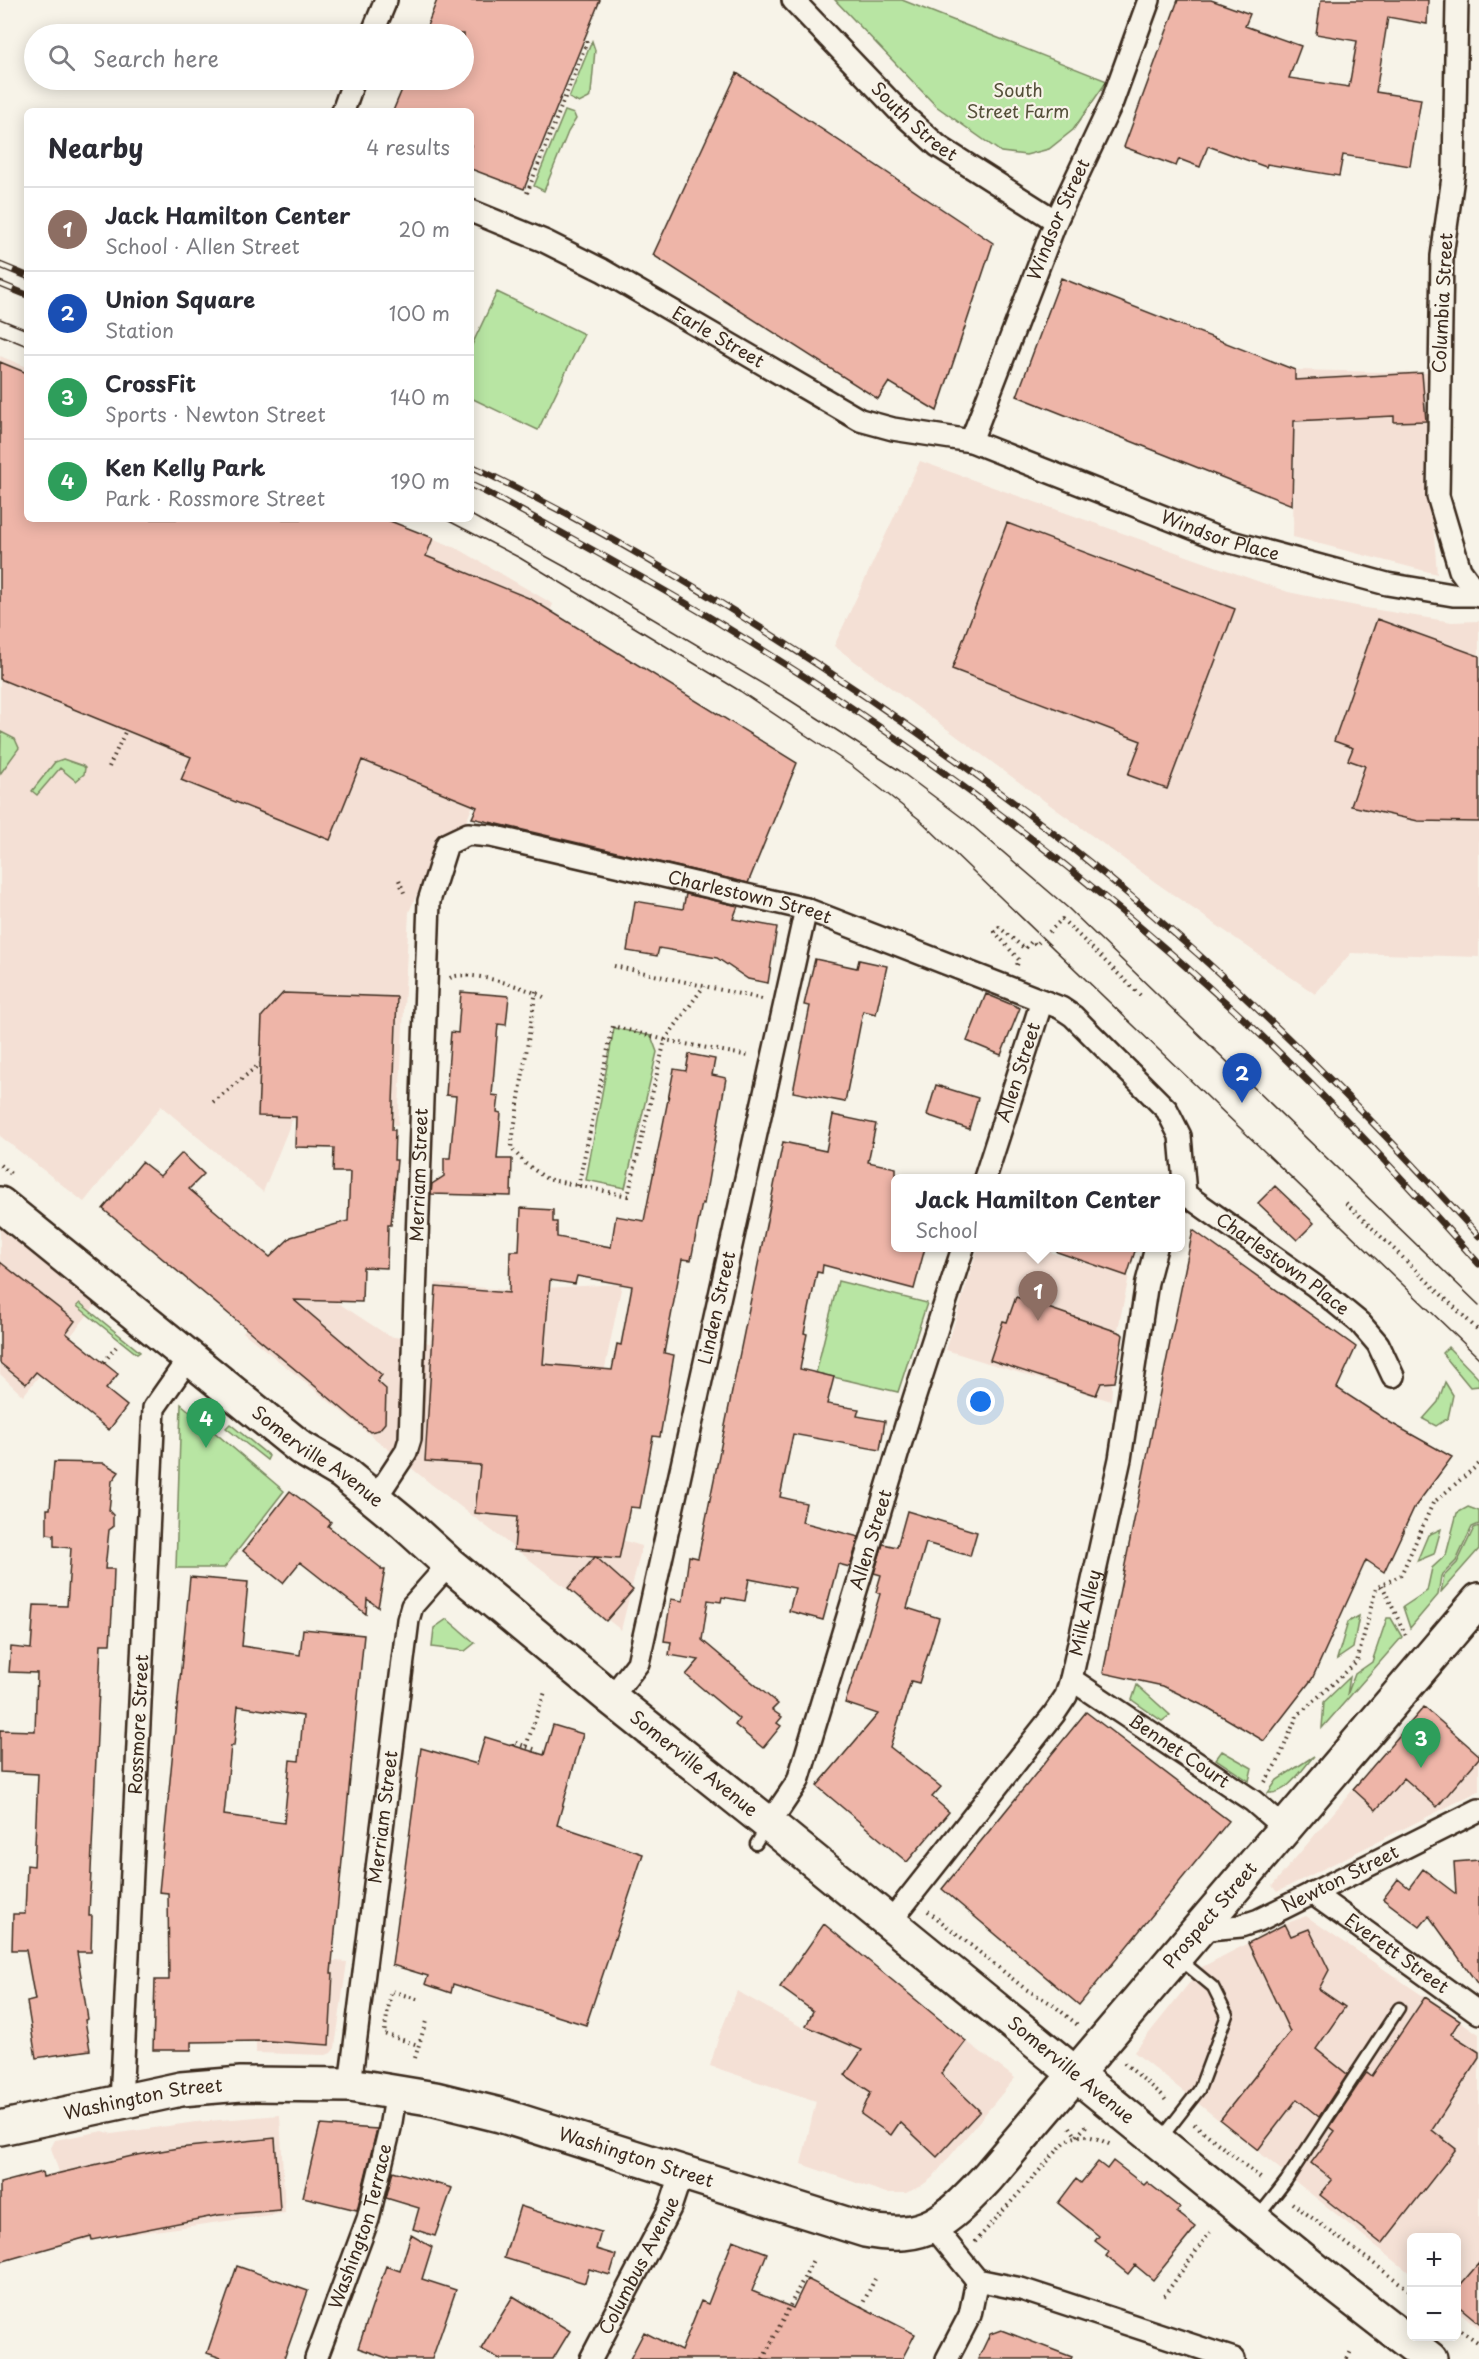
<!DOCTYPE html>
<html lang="en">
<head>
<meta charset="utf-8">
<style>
	body { margin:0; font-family:"Playpen Sans",sans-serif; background:#f2f2f3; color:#2b2b33 }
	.controls { position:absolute; right:18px; bottom:18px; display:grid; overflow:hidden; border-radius:9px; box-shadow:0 3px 15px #0003 }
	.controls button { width:54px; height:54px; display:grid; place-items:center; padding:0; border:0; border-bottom:2px solid #e1e1e2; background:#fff; color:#2b2b33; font:30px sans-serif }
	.you { position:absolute; left:981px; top:1402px; width:21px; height:21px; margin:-15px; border:4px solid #fff; border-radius:50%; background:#1a73e8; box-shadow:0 0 0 9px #1a73e833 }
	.badge { display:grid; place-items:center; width:39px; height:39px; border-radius:50%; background:#2563eb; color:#fff; font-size:20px; font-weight:700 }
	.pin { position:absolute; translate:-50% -50px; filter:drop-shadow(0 2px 3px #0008) }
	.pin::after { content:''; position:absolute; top:32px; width:21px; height:18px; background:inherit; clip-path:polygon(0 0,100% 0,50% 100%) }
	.popup { position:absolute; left:891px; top:1174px; width:294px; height:78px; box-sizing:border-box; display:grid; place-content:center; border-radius:9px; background:#fff; filter:drop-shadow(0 2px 4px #0005); font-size:20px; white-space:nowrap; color:#7c7c81 }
	.popup b { font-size:22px; color:#2b2b33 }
	.popup::after { content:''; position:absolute; left:50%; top:100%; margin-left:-12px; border:12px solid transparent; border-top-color:#fff }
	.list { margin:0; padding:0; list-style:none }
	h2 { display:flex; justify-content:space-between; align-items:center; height:78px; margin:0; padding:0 24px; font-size:26px }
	h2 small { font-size:20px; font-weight:400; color:#7c7c81 }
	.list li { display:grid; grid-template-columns:39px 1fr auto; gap:18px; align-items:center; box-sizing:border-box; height:84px; padding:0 24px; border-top:2px solid #e1e1e2 }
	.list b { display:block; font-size:22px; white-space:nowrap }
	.list p { margin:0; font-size:20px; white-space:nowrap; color:#7c7c81 }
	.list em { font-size:20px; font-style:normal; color:#7c7c81 }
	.icon { flex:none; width:33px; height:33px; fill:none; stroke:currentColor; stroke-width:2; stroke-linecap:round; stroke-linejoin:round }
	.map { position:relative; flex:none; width:1479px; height:2359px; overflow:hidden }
	.search { position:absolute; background:#fff; box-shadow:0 3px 15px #0003; left:24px; top:24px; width:450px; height:66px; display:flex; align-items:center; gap:15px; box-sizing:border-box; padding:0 21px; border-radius:33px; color:#7c7c81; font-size:22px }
	.panel { position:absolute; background:#fff; box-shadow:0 3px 15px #0003; left:24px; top:108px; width:450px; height:414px; border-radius:9px }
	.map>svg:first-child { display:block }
	.built { fill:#f4e0d5 }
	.green { fill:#b8e5a3; stroke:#7a8860; stroke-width:1.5 }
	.building { fill:#eeb5a8; stroke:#3b2a1e; stroke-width:1.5; fill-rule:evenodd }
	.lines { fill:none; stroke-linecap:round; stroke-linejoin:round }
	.lane-casing { stroke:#3b2a1e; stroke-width:15 }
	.street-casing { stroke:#3b2a1e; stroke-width:26 }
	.primary-casing { stroke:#3b2a1e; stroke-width:38 }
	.path { stroke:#3b2a1e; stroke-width:4; stroke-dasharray:1.5 4.5; stroke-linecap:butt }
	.lane { stroke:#f7f3e8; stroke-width:10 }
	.street { stroke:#f7f3e8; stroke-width:21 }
	.primary { stroke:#f7f3e8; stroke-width:33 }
	.tram { stroke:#3b2a1e; stroke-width:1.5 }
	.rail-casing { stroke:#3b2a1e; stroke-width:7 }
	.rail { stroke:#f7f3e8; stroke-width:4.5; stroke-dasharray:14; stroke-linecap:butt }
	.labels { text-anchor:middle; stroke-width:4.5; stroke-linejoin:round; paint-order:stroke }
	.park-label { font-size:18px; fill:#544f39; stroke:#f7f3e8 }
	.street-label { font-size:18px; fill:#3b2a1e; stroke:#f7f3e8 }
</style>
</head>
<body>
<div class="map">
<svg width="1479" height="2359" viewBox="0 0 1479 2359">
	<rect width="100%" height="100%" fill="#f7f3e8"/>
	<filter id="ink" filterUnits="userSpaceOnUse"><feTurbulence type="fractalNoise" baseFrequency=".0167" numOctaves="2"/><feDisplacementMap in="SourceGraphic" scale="12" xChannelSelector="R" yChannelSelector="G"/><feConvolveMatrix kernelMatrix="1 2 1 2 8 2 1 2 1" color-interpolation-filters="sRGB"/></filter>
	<g filter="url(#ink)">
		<!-- built -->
		<path class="built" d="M0 356 27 367V519H389L462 551 553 604 465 825 441 840 409 912 398 1125 292 1120 263 1192 161 1106 84 1202 0 1136Z
			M1295 370 1427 373 1426 430 1437 574 1293 537Z
			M920 461 1288 592 1366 608 1452 622 1479 621V957L1351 953 1315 994 1155 882 834 646Z
			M0 1224 97 1303 23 1396 0 1374Z
			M978 1248H1036L1129 1276 1116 1339 1111 1401 946 1350Z
			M292 1273 389 1336 430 1343 436 1283 505 1290 622 1284 605 1368 581 1528 642 1546 621 1630 431 1484 243 1332Z
			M1423 1706 1479 1755V1791L1277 1892 1272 1886Z
			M1306 1916 1479 2034V2328L1457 2310 1456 2238H1412L1411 2274 1134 2052 1202 1967 1285 1924Z
			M854 1948 966 2041 1015 2078 932 2178 921 2186 906 2193H886L801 2164 816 2101 710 2066 719 2036 737 1991 805 2029 828 1977Z
			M255 1954 347 1962 335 2048 331 2053 326 2055 256 2053Z
			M280 2115 285 2213 82 2241 51 2148 55 2140 103 2131 112 2134 196 2122Z"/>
		<!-- green -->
		<path class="green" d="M835 0H902L1107 81 1073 130 1049 149 1026 155 1001 152 936 106Z
			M592 41 595 50 591 93 589 98 579 103 569 98Z
			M565 111 574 114 576 119 568 132 544 191 534 186Z
			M497 292 584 334 538 430 471 398V347Z
			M1 732 15 739 19 748 0 774Z
			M63 759 83 766 85 768 84 774 76 781 60 768 37 795 32 791 55 762Z
			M614 1028 651 1036 657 1052 625 1188 586 1180Z
			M838 1281 927 1303 898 1392 816 1373Z
			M80 1303 140 1352 137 1354 77 1306Z
			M1448 1347 1479 1379V1386L1470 1387 1442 1353Z
			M1445 1382 1453 1395 1448 1418 1436 1426 1423 1419 1438 1402Z
			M181 1404 284 1491 224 1568H176Z
			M230 1424 269 1456 267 1460 226 1428Z
			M1468 1507 1479 1511V1524L1472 1527 1456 1561 1441 1576 1438 1595 1410 1628 1403 1607 1427 1591 1432 1568 1446 1555 1457 1513Z
			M1479 1526V1549L1441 1592 1444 1576 1457 1563 1474 1528Z
			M1441 1529 1434 1554 1417 1561 1428 1535Z
			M1359 1616 1353 1648 1337 1659 1348 1622Z
			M1387 1618H1391L1402 1637 1322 1728 1324 1702 1350 1677 1347 1695 1355 1674 1372 1662Z
			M447 1619 475 1643 465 1651 432 1647 434 1628Z
			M1137 1685 1170 1715 1162 1721 1132 1700Z
			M1222 1751 1252 1768 1249 1781 1216 1759Z
			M1314 1756C1302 1769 1287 1795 1268 1793L1277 1780Z"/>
		<!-- building -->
		<path class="building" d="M437 0H600L524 189 471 169V111H393L406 80H464V34H424Z
			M1178 0H1211L1250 14 1245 26 1301 46 1289 78 1349 87 1357 41 1316 34 1321 0H1428L1427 24 1388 17 1376 92 1421 99 1410 166 1343 155 1339 176 1267 164 1266 167 1208 146 1200 167 1179 159 1176 166 1124 147Z
			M737 73 993 243 937 411 889 382 878 399 653 255Z
			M1061 278 1295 370V380L1422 373 1426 421 1394 422V416L1294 421 1292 505 1017 396Z
			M0 362 27 373V519H385L433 538 426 556 531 599 797 763 748 883 472 818 477 807 362 760 330 840 181 780 191 757 0 679Z
			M1007 523 1235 609 1167 789 1128 775 1141 741 952 669Z
			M1377 619 1479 656V822L1418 821 1351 806 1365 766 1348 760 1353 748 1334 741Z
			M686 894 738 906 733 919 777 927 768 983 748 979 717 958 659 948 657 956 627 951 635 901 683 909Z
			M815 959 857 968 859 960 887 966 876 1014 863 1011 845 1102 793 1092 810 1006 804 1005Z
			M461 992 509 996 506 1025 498 1024 492 1095 499 1096 497 1112 501 1113 497 1159H512L511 1196 431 1194 432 1184 444 1176V1158H450L456 1096 446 1095 451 1032 458 1033Z
			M283 993 397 997 392 1130H395L394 1160H397L391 1225H388L387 1268 363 1267 362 1302 294 1300 382 1375 377 1381 386 1389 385 1423 379 1430 370 1432 103 1209 142 1162 160 1176 182 1153 204 1174 189 1189 270 1257 291 1237 348 1221 350 1172H333L334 1148 295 1147 296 1117 258 1116 262 1016Z
			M986 994 1020 1008 1001 1055 967 1041Z
			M689 1054 715 1059 712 1075 726 1078 704 1204 702 1203 691 1260 682 1259 664 1353 674 1355 660 1437 653 1436 640 1508 630 1507 619 1559 596 1557 633 1590 606 1621 568 1588 595 1557 514 1550 517 1517 475 1513 480 1465 425 1461 436 1287 509 1293 510 1251H519L521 1208 553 1210V1222H557V1237L611 1247 616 1216 644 1221 674 1069 686 1071ZM577 1276 632 1286 621 1345 617 1344 612 1370 543 1364 550 1280 575 1284Z
			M936 1085 978 1098 969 1129 927 1115Z
			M833 1115 876 1124 868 1162 896 1168V1248H925L914 1289 823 1265 822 1273 817 1272 804 1333 807 1334 800 1369 834 1377 827 1404 859 1409 857 1416 885 1421 880 1450 793 1434 780 1497 806 1503 802 1522 859 1537 850 1567 838 1564 823 1620 789 1611 795 1588 749 1579 745 1601 722 1597 721 1602 708 1600 702 1640 778 1704 772 1710 782 1717 777 1723 781 1726 763 1748 735 1725 739 1719 686 1675 699 1660 669 1655 671 1642 664 1641 671 1599 683 1601 689 1556 698 1558 783 1142 826 1151Z
			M1275 1186 1314 1223 1297 1240 1258 1203Z
			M1193 1230 1356 1347 1337 1388 1391 1423 1452 1457 1414 1508 1384 1572 1366 1560 1312 1679 1264 1741 1210 1709 1163 1686 1103 1673Z
			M1058 1248H1136L1127 1276 1057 1252Z
			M0 1262 75 1321 66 1333 118 1374 106 1389 127 1406 109 1430 36 1372 26 1384 0 1363Z
			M1016 1297 1121 1333 1123 1335 1115 1382 1101 1383 1096 1395 990 1360 1003 1321 1007 1322Z
			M54 1462 104 1463 119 1472 112 1481 109 1511 113 1515V1527L109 1530 105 1569H114L113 1598 110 1644H101L89 1916H92L91 1952H77L88 2019 85 2020 90 2050 36 2058 27 2002 35 2000 26 1950H12L13 1914H25L27 1865 34 1866 38 1774 0 1772V1730L35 1731 37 1673 9 1672 11 1647 31 1649 34 1605 67 1606 71 1548 54 1546V1535L47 1534V1509H50Z
			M290 1491 331 1522 328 1526 381 1568V1570H385L378 1607 367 1599 366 1614 300 1562 283 1583 243 1551Z
			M907 1511 977 1532 970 1556 926 1543 907 1608 939 1618 919 1683 911 1681 890 1747 941 1787 932 1797 949 1812 907 1862 817 1786 878 1714 845 1703 856 1670H857L880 1594 876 1592 881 1575 874 1573 883 1544 897 1547Z
			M190 1577 248 1582 242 1646 300 1655 303 1629 364 1635 331 1973H333L329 2045 269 2041 191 2042V2050H153L155 1980H169L168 1893 159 1892ZM238 1706 303 1716 299 1761 290 1760 284 1823 224 1815 231 1746H234Z
			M1424 1707 1479 1755V1758L1437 1807 1404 1778 1376 1810 1353 1789Z
			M1086 1712 1229 1821 1079 2005 942 1889Z
			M553 1725 583 1734 557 1825 643 1854 586 2025 453 1984 451 1993 425 1984 428 1976 392 1965 421 1748 477 1764 485 1737 544 1755Z
			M1479 1860V1986L1429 1916 1420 1927 1383 1899 1398 1879 1409 1888 1423 1869 1456 1894 1454 1862Z
			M824 1924 966 2041 941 2074 980 2111 937 2157 900 2122 891 2135 861 2114 871 2092 845 2075 862 2050 806 2026 813 2011 780 1987Z
			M1285 1924 1291 1936 1309 1929 1329 1970 1319 1989 1345 2007 1316 2049 1347 2074 1319 2117 1297 2099 1258 2150 1220 2120 1290 2032 1248 1943Z
			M1425 1997 1460 2020 1451 2034 1479 2052V2058L1432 2130 1456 2149 1382 2244 1320 2195 1332 2180 1311 2163 1335 2131 1330 2127 1360 2082 1367 2072 1372 2076Z
			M320 2125 377 2129 357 2210 303 2197Z
			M275 2138 280 2210 219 2215 92 2240 91 2236 0 2262V2183L42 2172 43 2177 132 2156 178 2148Z
			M1113 2161 1144 2185 1147 2182 1180 2208 1177 2212 1196 2227 1153 2280 1135 2265 1128 2274 1106 2256 1109 2252 1095 2241 1099 2236 1058 2203 1076 2179 1081 2183 1098 2162 1107 2169Z
			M393 2171 452 2188 435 2236 413 2229 419 2208 386 2198Z
			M520 2206 601 2232 596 2249 616 2255 610 2275 589 2269 585 2283 504 2258Z
			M411 2235 432 2247 422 2279 456 2290 432 2359H390L358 2348 386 2266 400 2271Z
			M733 2240 767 2253 752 2291 793 2308 807 2279 915 2334 902 2359H630L644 2332 681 2351 701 2301 708 2304Z
			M1479 2263V2323L1456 2304V2290Z
			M237 2266 308 2291 284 2359H224L207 2353Z
			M513 2296 570 2331 553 2359H500L481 2349Z
			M1001 2330 1072 2357 1071 2359H978L990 2334Z"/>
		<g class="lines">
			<defs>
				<path id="lane" d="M756 1844 767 1826
					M1160 2140 1199 2090 1227 2015 1213 1987 1178 1958
					M1257 2218 1286 2181 1399 2008"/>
				<g id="street">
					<path id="s1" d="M793 0 898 110 938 146 1056 221"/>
					<path d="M1457 0 1454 170 1442 256 1438 496 1460 570 1479 596"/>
					<path d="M372 34 386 0"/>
					<path d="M343 111 354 80"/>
					<path id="s2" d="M471 211 544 241 602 270 860 420 893 429 971 441 1220 539 1387 584 1453 595H1477"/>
					<path id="s3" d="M971 441 1056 221 1112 102 1149 0"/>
					<path id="s4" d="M985 1178 1042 1001"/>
					<path id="s5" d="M375 1499 406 1452 410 1439 429 901 447 844 468 834 491 836 806 909 1061 1008 1073 1016 1167 1110 1180 1136 1185 1194 1315 1286 1360 1323 1378 1344 1393 1376"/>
					<path id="s6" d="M1071 1679 1253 1801 1284 1828"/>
					<path id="s7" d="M611 1698 638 1663 806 909"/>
					<path id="s8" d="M769 1824 798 1781 914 1399 963 1248"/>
					<path id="s9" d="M1312 1893 1479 2013"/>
					<path id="s10" d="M890 1922 1054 1714 1066 1696 1071 1679 1120 1459 1147 1282 1156 1248"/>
					<path id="s11" d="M1197 1930 1241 1926 1259 1920 1479 1810"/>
					<path id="s12" d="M350 2085 408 1620 412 1606 449 1564"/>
					<path id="s13" d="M121 2102 154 1408 189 1358"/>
					<path d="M933 2226 977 2280 1021 2289 1234 2359"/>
					<path id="s14" d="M316 2359 368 2219 390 2128 396 2091"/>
					<path id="s15" d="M591 2359 670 2208 682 2172"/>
					<path d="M947 2359 970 2315 977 2280"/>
				</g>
				<g id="primary">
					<path id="s16" d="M0 1204 301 1448 342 1472 404 1523 449 1564 611 1698 769 1824 1318 2272 1430 2359"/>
					<path id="s17" d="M0 2128 181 2089 241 2084 350 2085 435 2099 500 2115 865 2230C927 2242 947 2220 987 2178L1479 1600"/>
				</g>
			</defs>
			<!-- lane casing -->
			<use href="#lane" class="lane-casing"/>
			<!-- street casing -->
			<use href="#street" class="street-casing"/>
			<!-- primary casing -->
			<use href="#primary" class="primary-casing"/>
			<!-- path -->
			<path class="path" d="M527 193 588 39
				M109 767 126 730
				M399 880 405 895
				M1049 932 1062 919 1143 998
				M1017 965 1019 960 995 932 999 927 1025 949 1032 941 1036 945 1039 942
				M614 966 762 999
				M450 978C466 968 532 989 547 999
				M536 991 511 1148 526 1164 547 1179 628 1196 665 1040 704 986
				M213 1102 260 1064
				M0 1165 11 1174
				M578 1186 613 1026 665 1040 749 1056
				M1346 1203 1479 1331
				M104 1362 116 1347
				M1382 1585 1407 1638
				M512 1745 513 1742 537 1750
				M526 1746 545 1692
				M1265 1782 1278 1761 1297 1716 1357 1662 1376 1588 1401 1575 1433 1503 1479 1464
				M928 1911 1024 1988 1052 2004 1079 2026
				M417 1999 391 1991 384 2034 418 2045
				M415 2058 427 2018
				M1124 2063 1161 2094 1167 2102
				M1194 2124 1263 2180
				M1070 2127 1076 2136
				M1077 2136 1088 2124
				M1292 2203 1412 2292
				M975 2242 1065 2142C1081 2131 1095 2137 1111 2145
				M1164 2296 1210 2232
				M861 2307 875 2279
				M1456 2327 1479 2343
				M763 2359 814 2258
				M1347 2359 1352 2349"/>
			<!-- lane -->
			<use href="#lane" class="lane"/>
			<!-- street -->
			<use href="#street" class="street"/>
			<!-- primary -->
			<use href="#primary" class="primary"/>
			<!-- tram -->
			<path class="tram" d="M0 319 27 330
				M0 335 27 346
				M471 515 569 569 788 699 900 771 968 822 1068 908 1479 1305
				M445 519 520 558 740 691 852 766 919 819 1479 1358"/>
			<defs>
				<path id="rail" d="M0 265 27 276
					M0 284 27 295
					M471 466C574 514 672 572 767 632 919 728 1064 835 1198 954 1297 1043 1390 1138 1479 1236
					M471 485C498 497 524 513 551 527 609 559 667 591 724 626 906 737 1076 865 1233 1009 1320 1089 1400 1176 1479 1264"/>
			</defs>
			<!-- rail casing -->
			<use href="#rail" class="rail-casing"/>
			<!-- rail -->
			<use href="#rail" class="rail"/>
		</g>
	</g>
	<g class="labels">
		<!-- park labels -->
		<g class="park-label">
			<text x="1018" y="97">South<tspan x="1018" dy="21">Street Farm</tspan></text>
		</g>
		<!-- street labels -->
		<g class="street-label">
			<text dy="6" stroke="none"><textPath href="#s1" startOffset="172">South Street</textPath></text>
			<text dy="6" stroke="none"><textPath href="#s3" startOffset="238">Windsor Street</textPath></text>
			<text transform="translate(1443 303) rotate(-87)" y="6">Columbia Street</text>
			<text dy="6" stroke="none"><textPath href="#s2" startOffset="278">Earle Street</textPath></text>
			<text dy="6" stroke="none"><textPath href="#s2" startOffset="822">Windsor Place</textPath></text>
			<text dy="6" stroke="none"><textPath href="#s5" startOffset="980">Charlestown Street</textPath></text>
			<text dy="6" stroke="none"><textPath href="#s4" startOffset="111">Allen Street</textPath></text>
			<text dy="6" stroke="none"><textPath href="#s5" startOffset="334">Merriam Street</textPath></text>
			<text dy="6" stroke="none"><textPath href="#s5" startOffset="1666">Charlestown Place</textPath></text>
			<text dy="6" stroke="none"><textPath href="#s7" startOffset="408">Linden Street</textPath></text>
			<text dy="6" stroke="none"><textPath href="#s16" startOffset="406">Somerville Avenue</textPath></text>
			<text dy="6" stroke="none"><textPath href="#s8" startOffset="304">Allen Street</textPath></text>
			<text dy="6" stroke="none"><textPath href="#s10" startOffset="372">Milk Alley</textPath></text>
			<text dy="6" stroke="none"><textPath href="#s13" startOffset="378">Rossmore Street</textPath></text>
			<text dy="6" stroke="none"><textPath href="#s6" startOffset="130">Bennet Court</textPath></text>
			<text dy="6" stroke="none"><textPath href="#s16" startOffset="892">Somerville Avenue</textPath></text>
			<text dy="6" stroke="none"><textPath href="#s12" startOffset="270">Merriam Street</textPath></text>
			<text dy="6" stroke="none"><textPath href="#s11" startOffset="154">Newton Street</textPath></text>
			<text dy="6" stroke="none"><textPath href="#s17" startOffset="1376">Prospect Street</textPath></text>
			<text dy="6" stroke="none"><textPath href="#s9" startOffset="104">Everett Street</textPath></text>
			<text dy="6" stroke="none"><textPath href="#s16" startOffset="1378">Somerville Avenue</textPath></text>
			<text dy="6" stroke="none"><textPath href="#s17" startOffset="146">Washington Street</textPath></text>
			<text dy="6" stroke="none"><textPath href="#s17" startOffset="650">Washington Street</textPath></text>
			<text dy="6" stroke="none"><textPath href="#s14" startOffset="140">Washington Terrace</textPath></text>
			<text dy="6" stroke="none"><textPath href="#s15" startOffset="105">Columbus Avenue</textPath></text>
		</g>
	</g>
</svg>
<div class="controls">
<button>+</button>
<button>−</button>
</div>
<div class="you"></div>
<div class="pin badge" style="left:1038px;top:1321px;background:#8d6e63">1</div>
<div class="popup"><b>Jack Hamilton Center</b>School</div>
<div class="pin badge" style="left:1242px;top:1103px;background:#1a4fb4">2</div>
<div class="pin badge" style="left:1421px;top:1768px;background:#2e9e5b">3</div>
<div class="pin badge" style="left:206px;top:1448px;background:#2e9e5b">4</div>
<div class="search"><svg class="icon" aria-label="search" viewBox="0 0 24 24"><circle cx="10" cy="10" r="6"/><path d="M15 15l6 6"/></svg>Search here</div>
<section class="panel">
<h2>Nearby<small>4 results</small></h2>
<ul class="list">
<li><span class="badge" style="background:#8d6e63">1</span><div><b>Jack Hamilton Center</b><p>School · Allen Street</p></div><em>20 m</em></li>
<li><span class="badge" style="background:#1a4fb4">2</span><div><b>Union Square</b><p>Station</p></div><em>100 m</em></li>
<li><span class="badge" style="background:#2e9e5b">3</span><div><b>CrossFit</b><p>Sports · Newton Street</p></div><em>140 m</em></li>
<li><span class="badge" style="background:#2e9e5b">4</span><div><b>Ken Kelly Park</b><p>Park · Rossmore Street</p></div><em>190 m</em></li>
</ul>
</section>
</div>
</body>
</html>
